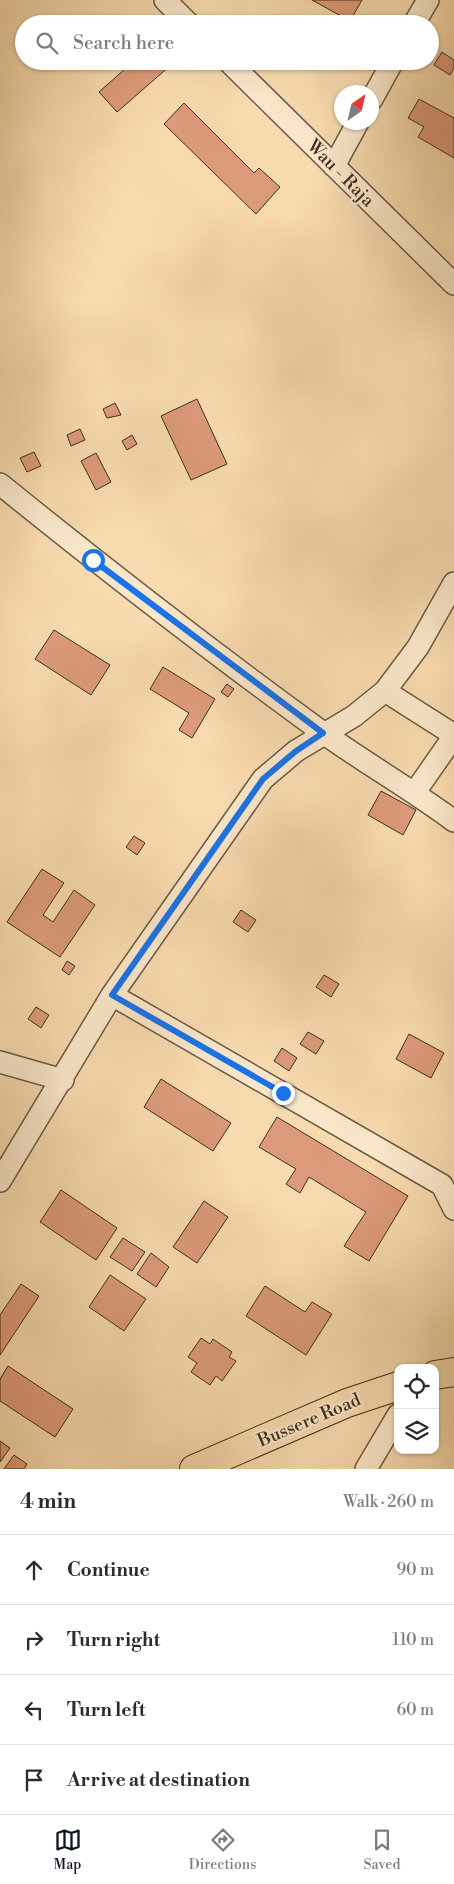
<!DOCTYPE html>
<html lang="en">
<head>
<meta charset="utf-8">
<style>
	body { margin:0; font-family:"Libre Bodoni",serif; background:#f7f7f7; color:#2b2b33 }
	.controls { position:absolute; right:15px; bottom:15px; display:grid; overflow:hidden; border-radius:10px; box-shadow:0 1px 4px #0004 }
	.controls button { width:45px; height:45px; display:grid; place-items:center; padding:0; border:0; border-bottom:1px solid #e1e1e2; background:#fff; color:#2b2b33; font:25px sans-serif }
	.compass { position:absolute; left:334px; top:85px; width:45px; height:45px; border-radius:50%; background:#fff; box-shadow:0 1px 4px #0004; rotate:34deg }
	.stop { position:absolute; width:15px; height:15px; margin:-11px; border:4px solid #1a73e8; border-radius:50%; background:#fff }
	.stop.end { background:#1a73e8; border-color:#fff; box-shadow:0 1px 5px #0008 }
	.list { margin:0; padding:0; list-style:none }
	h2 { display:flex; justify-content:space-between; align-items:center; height:65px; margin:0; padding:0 20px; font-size:21px }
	h2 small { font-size:16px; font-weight:400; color:#7c7c81 }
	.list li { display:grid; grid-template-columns:32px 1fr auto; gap:15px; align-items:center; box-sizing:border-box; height:70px; padding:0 20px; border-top:1px solid #e1e1e2 }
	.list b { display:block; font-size:19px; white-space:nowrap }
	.list em { font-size:16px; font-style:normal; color:#7c7c81 }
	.icon { flex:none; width:28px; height:28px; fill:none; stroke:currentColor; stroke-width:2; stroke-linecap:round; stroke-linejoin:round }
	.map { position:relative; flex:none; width:454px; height:1469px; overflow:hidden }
	.search { position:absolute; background:#fff; box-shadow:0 1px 4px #0004; left:15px; right:15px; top:15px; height:55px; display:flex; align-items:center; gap:12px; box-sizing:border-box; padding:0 18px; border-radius:28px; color:#7c7c81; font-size:19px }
	.sheet { height:345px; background:#fff }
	nav { display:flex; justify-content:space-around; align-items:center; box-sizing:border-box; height:70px; border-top:1px solid #e1e1e2; background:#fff; font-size:14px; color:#7c7c81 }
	nav a { display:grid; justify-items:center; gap:2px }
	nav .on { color:#111827 }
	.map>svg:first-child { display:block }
	.building { fill:#db9a79; stroke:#3e2f1f }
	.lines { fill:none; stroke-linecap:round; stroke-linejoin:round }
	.minor-casing { stroke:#6c5a43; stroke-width:24 }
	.major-casing { stroke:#3e2f1f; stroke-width:30 }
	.minor { stroke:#fae7ca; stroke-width:21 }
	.major { stroke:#f7daae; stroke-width:28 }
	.route { stroke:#1a73e8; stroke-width:6 }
	.labels { text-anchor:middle; stroke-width:4.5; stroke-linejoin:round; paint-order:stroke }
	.street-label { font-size:18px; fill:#3e2f1f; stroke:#fae7ca }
</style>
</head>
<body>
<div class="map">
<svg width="454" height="1469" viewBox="0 0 454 1469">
	<rect width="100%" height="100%" fill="#f7daae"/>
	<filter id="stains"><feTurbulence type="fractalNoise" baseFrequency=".004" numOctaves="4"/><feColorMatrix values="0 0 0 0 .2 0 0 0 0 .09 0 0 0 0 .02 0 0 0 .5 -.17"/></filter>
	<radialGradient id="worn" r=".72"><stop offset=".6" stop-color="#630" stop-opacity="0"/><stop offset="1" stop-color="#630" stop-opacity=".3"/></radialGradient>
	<!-- building -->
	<path class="building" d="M312 0H362L350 21Z
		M442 52 454 60V68L450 75 434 65Z
		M134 61H168L171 65 117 112 99 92Z
		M419 99 454 118V158L418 137 424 127 408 118Z
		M184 103 254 173 259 168 280 187 256 214 164 124Z
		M197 399 227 464 191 480 161 416Z
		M115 403 121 415 107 418 103 409Z
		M80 429 85 440 71 446 67 435Z
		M132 435 137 444 127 450 122 441Z
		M34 452 41 466 27 472 20 458Z
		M96 453 111 482 96 490 81 461Z
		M54 630 110 665 91 695 35 659Z
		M163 667 215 699 192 738 179 730 189 713 150 689Z
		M227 684 234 689 228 697 221 692Z
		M381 791 416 810 403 835 368 815Z
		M134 836 145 843 137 855 126 847Z
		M42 869 64 883 43 915 53 922 74 890 95 905 60 957 7 922Z
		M241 910 256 920 248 932 233 922Z
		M67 961 75 966 69 975 62 970Z
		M324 975 339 984 331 997 316 987Z
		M36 1007 49 1015 41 1028 28 1019Z
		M308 1032 324 1041 316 1054 300 1044Z
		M409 1034 444 1053 431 1078 396 1059Z
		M282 1048 297 1058 289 1071 274 1061Z
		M161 1079 231 1123 213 1151 144 1107Z
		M277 1117 408 1196 369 1261 344 1246 366 1212 309 1177 300 1193 286 1184 296 1169 259 1147Z
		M61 1190 117 1228 96 1260 40 1222Z
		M204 1201 228 1217 197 1263 173 1247Z
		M123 1238 145 1252 132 1271 110 1257Z
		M151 1253 169 1267 156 1287 137 1274Z
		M110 1275 146 1299 124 1331 89 1307Z
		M21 1284 39 1296 0 1355V1315Z
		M265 1286 305 1312 312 1302 332 1314 306 1355 246 1316Z
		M201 1338 210 1344 213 1339 232 1352 229 1357 236 1361 222 1381 216 1376 210 1385 191 1372 197 1363 188 1357Z
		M8 1366 73 1409 55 1437 0 1401V1379Z
		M0 1441 10 1448 0 1462Z
		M14 1455 27 1464 24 1469H4Z"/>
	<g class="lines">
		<defs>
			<path id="minor" d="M165 0 189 24
				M414 24 428 0
				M228 61 454 284
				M372 99 393 61
				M334 166 358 122
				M0 484C105 569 212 652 322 732 365 763 411 789 454 821
				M385 691 454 735
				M415 792 454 736
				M112 995 442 1185 454 1209
				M0 1062 63 1080
				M0 1181 112 995 263 779 296 751 354 716 385 691 418 647 454 583
				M366 1469 398 1415"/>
			<path id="major" d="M435 1375 454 1372
				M194 1469 347 1403 398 1386"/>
		</defs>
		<!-- minor casing -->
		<use href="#minor" class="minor-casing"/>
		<!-- major casing -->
		<use href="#major" class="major-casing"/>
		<!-- minor -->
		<use href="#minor" class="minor"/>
		<!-- major -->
		<use href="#major" class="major"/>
	</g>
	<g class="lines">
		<!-- route -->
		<path class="route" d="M93 560 323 733 296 751 263 779 112 995 283 1093"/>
	</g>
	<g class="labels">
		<!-- street labels -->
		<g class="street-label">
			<text transform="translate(341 173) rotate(45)" y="6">Wau - Raja</text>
			<text transform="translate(309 1420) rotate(-23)" y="6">Bussere Road</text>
		</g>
	</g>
	<rect width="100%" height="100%" filter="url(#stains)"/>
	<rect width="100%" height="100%" fill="url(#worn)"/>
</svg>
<div class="controls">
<button><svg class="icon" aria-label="locate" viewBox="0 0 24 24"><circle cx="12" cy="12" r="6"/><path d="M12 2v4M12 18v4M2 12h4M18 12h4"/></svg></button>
<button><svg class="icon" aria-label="layers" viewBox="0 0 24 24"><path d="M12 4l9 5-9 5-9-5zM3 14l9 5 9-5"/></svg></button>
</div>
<svg class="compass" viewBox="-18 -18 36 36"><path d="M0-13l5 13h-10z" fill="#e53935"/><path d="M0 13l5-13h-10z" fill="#7c7c81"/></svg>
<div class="stop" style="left:93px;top:560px"></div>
<div class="stop end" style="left:283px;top:1093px"></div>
<div class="search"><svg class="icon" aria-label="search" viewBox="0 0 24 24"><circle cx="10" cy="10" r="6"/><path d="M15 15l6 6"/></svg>Search here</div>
</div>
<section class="sheet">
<h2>4 min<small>Walk · 260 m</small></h2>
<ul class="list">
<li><svg class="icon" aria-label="ahead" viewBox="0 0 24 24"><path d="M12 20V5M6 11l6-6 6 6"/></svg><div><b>Continue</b></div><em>90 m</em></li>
<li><svg class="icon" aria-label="right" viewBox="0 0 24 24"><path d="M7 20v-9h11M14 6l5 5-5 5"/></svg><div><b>Turn right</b></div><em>110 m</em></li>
<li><svg class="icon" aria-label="left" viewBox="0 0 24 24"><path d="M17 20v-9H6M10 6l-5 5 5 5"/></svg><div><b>Turn left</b></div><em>60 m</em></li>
<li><svg class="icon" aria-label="arrive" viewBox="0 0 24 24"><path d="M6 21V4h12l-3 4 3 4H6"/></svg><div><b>Arrive at destination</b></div></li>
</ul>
</section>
<nav>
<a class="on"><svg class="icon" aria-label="map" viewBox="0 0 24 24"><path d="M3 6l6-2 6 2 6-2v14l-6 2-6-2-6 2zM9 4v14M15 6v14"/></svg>Map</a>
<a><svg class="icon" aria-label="directions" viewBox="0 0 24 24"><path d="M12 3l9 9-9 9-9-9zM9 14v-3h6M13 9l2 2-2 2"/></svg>Directions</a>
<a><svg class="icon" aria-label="saved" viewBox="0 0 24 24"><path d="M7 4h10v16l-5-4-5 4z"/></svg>Saved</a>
</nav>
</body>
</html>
